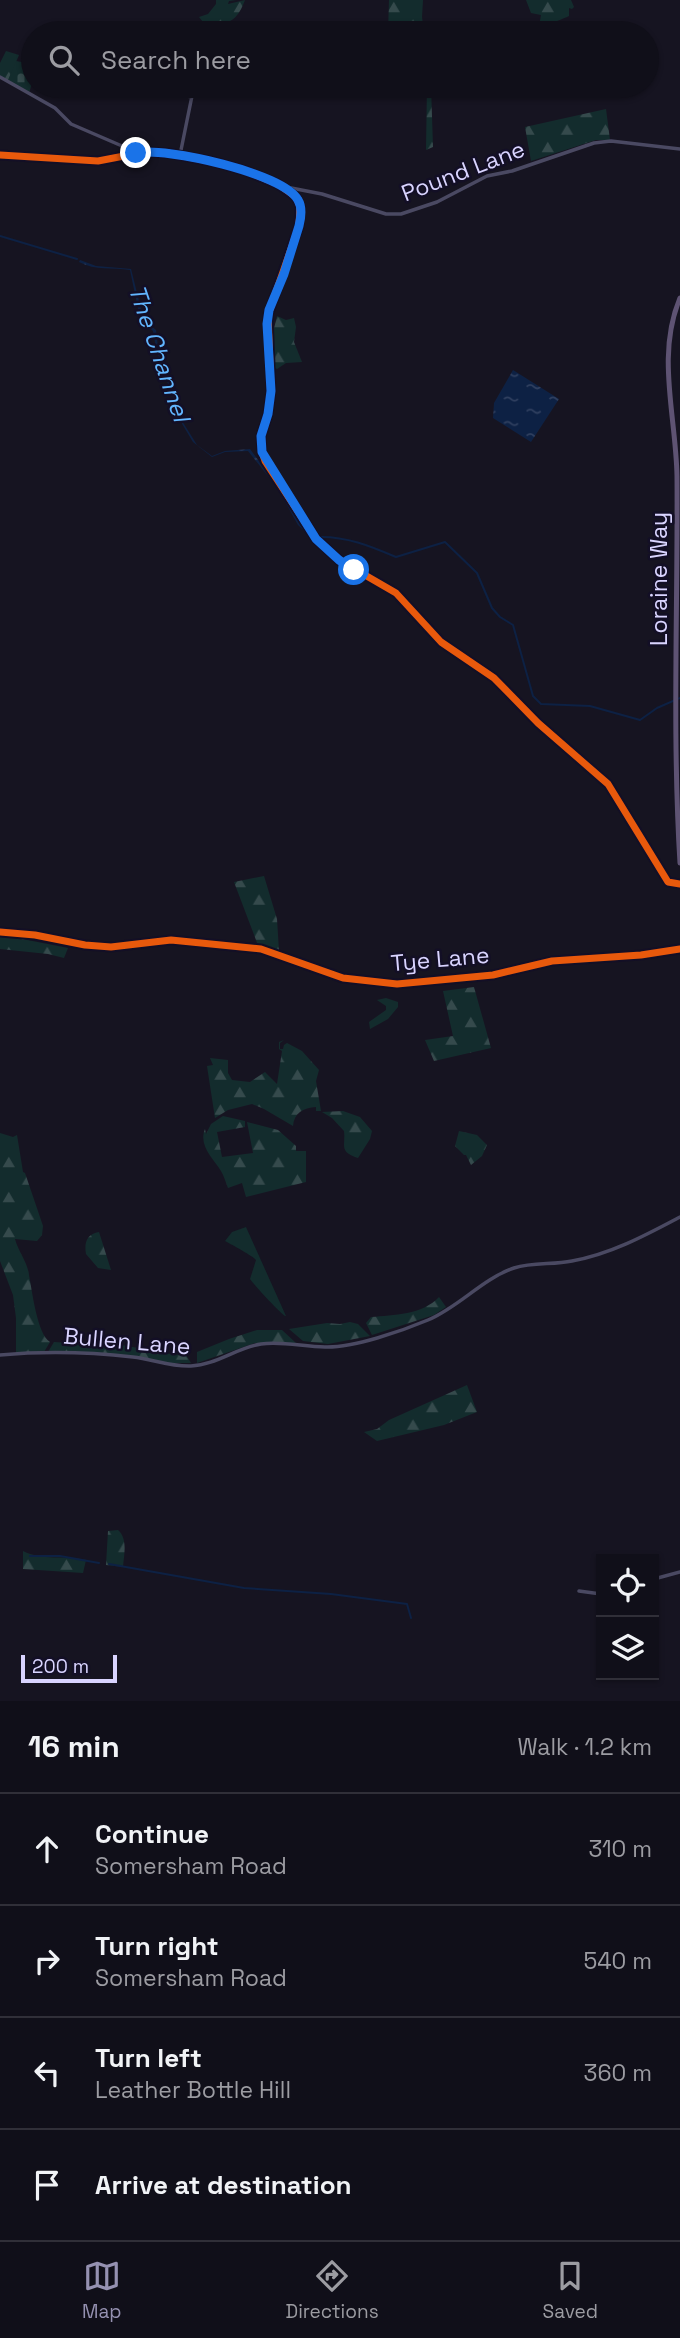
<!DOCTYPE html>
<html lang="en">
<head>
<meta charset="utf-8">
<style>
	body { margin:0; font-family:"Space Grotesk",sans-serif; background:#191822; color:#f1f3f6 }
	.controls { position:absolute; right:21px; bottom:21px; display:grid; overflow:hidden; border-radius:0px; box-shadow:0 2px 5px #0004 }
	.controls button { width:63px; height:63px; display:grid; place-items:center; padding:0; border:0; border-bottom:2px solid #302f38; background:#100f19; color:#f1f3f6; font:35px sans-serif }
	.scale { position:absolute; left:21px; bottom:18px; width:96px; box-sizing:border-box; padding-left:7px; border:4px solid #d9d4ff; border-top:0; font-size:19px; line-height:24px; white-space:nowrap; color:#d9d4ff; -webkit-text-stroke:5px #130f26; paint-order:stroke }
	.stop { position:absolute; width:21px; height:21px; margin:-16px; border:5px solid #1a73e8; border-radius:50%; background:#fff }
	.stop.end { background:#1a73e8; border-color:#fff; box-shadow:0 2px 7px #0008 }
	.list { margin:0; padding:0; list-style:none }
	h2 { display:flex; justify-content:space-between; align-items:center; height:91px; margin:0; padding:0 28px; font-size:30px }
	h2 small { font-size:23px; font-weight:400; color:#9c9ca2 }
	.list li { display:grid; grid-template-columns:46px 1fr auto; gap:21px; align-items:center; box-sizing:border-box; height:112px; padding:0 28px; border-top:2px solid #302f38 }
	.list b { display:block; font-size:26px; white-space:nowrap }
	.list p { margin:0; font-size:23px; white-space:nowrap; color:#9c9ca2 }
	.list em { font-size:23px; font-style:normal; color:#9c9ca2 }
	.icon { flex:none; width:38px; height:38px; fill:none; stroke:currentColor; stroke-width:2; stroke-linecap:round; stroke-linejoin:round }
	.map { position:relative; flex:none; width:680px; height:1701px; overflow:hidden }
	.search { position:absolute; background:#100f19; box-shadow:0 2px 5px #0004; left:21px; right:21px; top:21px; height:77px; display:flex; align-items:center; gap:18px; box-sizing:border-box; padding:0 24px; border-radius:38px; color:#9c9ca2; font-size:26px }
	.sheet { height:539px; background:#100f19 }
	nav { display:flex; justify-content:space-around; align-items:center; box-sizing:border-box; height:98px; border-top:2px solid #302f38; background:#100f19; font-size:19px; color:#9c9ca2 }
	nav a { display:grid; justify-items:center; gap:4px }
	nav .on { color:#9591b1 }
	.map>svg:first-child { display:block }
	.green { fill:#132c2d }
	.forest { fill:url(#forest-firs) }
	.cemetery { fill:url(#cemetery-stones) }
	.water { fill:url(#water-ripples) }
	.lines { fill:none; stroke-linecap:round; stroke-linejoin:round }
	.stream { stroke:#0d2144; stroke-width:2 }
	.minor { stroke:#4a4962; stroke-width:3.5 }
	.major { stroke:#5e5373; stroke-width:5 }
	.cycleway-casing { stroke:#130f26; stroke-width:11 }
	.cycleway { stroke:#e8590c; stroke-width:7 }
	.route { stroke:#1a73e8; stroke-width:9 }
	.labels { text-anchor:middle; stroke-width:5; stroke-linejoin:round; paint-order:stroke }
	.street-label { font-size:23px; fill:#d9d4ff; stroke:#130f26 }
	.water-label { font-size:24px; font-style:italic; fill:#62b6ff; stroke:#130f26 }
</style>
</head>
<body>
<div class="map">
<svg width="680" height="1701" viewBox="0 0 680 1701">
	<defs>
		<pattern id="forest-firs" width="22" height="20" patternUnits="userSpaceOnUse" patternTransform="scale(1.75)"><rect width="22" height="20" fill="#132c2d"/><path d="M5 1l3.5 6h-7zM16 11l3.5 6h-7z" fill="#354a4c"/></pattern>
		<pattern id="cemetery-stones" width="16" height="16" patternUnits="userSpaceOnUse" patternTransform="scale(1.75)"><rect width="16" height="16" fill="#132c2d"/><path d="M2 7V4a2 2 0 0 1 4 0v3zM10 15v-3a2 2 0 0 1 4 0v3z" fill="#354a4c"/></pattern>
		<pattern id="water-ripples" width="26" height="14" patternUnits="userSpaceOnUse" patternTransform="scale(1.75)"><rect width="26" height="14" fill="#0d2144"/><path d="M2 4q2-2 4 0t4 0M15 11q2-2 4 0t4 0" fill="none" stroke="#304060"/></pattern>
	</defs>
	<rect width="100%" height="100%" fill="#161421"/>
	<!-- green -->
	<path class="green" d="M246 1227 286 1316H285C280 1313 254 1285 250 1279L256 1260C253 1256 232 1245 225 1241L232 1232Z"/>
	<!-- forest -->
	<path class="forest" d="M216 0H236L229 1 228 4 245 0C236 24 227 25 203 22L199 17 208 14 216 4Z
		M389 0H423L422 17 424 33H388Z
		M526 0H571L574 7 572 9 569 8V16C559 20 550 26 540 21L541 15 531 13Z
		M6 51 19 55 8 81 0 76V63Z
		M427 86H431L433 147 426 150Z
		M606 109 610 140H596L531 161 525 127Z
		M277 316 286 320 294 318 296 327 294 342 302 362 286 363 277 369 274 367 272 337Z
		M264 876 277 919 279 951 259 948 234 882Z
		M0 937 17 938 68 948 64 958 48 954 0 949Z
		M474 987 491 1048 434 1061 425 1040 453 1036 443 991Z
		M386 998 398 1002V1007L388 1019 370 1029 369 1022 386 1010V1006L377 1000Z
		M284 1040 280 1043V1049H283L284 1045 287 1043 302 1051 319 1070 316 1081 321 1111H316V1107C303 1108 294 1113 293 1126L264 1109 252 1104 228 1110 215 1118 207 1066 213 1065 210 1058 228 1060V1073L232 1080 250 1082 265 1072 277 1084 282 1051 279 1049V1042Z
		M343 1111 360 1117 372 1131 370 1139 358 1158C338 1152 346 1145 344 1131L332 1118 322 1112Z
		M223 1116 245 1121V1127L217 1132 222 1157 253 1153 247 1122 278 1130 296 1146V1151H306V1182L246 1197 242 1183 228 1188C226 1183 224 1176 221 1171 214 1159 198 1146 205 1129L206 1134 211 1124Z
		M459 1131 477 1135 487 1145 482 1156 471 1165 466 1155H464L455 1146Z
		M0 1133 13 1137 17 1135 23 1172 25 1173 43 1226 42 1235 37 1241 15 1239C18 1251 28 1263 29 1275 32 1290 37 1334 50 1342L44 1352H16V1318L13 1295 0 1261Z
		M99 1232 111 1270 98 1268 86 1254C84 1242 87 1234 99 1232Z
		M439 1297 446 1307 434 1315 372 1335 366 1323 371 1317C394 1315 422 1315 439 1297Z
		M350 1322 358 1324 370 1336 328 1344 303 1341 289 1329 327 1323 340 1324Z
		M257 1330H282L296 1343H255L197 1363V1352L229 1339Z
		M54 1342C72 1344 91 1341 109 1343 135 1346 160 1355 186 1355L191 1363H171L127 1355 48 1352Z
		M467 1385 477 1412 444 1425 377 1441 364 1432 377 1429 389 1420Z
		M118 1530C128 1539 124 1554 123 1567L106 1565 108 1531Z
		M23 1551C42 1561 65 1555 86 1560L83 1573 23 1569Z"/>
	<!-- cemetery -->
	<path class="cemetery" d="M16 61 33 64V80L29 93 8 80Z"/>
	<!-- water -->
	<path class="water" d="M80 260 96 266 131 269 142 313 145 321 156 330 158 347 173 392 180 404 182 421 197 445 212 456 225 451 250 449 282 493 300 525 311 537 298 525 277 487 248 451 225 452 212 457 193 442 181 422 177 403 171 393 156 348 153 331 144 322 139 313 130 270C113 267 96 271 79 262Z
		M513 370 559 399 531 442 493 418 494 403Z"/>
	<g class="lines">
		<!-- stream -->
		<path class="stream" d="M0 236 77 259
			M318 537C346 536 370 546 396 557L445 542 477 573 492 608 500 617 513 625 533 696 541 704 590 706 640 720 657 708 680 698
			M30 1556H60L99 1563
			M109 1564 244 1588 331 1594 407 1604 411 1618"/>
		<!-- minor -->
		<path class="minor" d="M0 77 55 108 71 124 129 149 132 155
			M129 86 137 89 157 90 192 97
			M116 93 119 86
			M0 155 98 161 145 152 168 153 215 162 246 171 278 184 296 197 300 206 299 226 268 315 271 391 268 414 261 436 262 452 265 461 316 539 339 560 396 593 441 642 494 678 538 723 608 784 668 882 680 884
			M180 155 194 86
			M286 187 322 194 386 214H401L437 202 487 176 512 171 594 143 611 141 680 149
			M0 932 35 935 85 945 111 947 171 940 261 949 343 978 397 984 493 975 552 961 641 955 680 949
			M0 1355C44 1351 89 1352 133 1357 152 1359 171 1367 191 1366 216 1365 236 1348 261 1344 283 1341 304 1347 325 1347 353 1348 402 1331 428 1320 459 1307 482 1279 514 1268 533 1262 553 1265 572 1261 611 1254 646 1235 680 1217
			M654 1579 680 1572
			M579 1591 601 1594"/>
		<!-- major -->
		<path class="major" d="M680 298C656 355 676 416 677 476 678 605 672 734 680 863"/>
		<defs>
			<path id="cycleway" d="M0 155 98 161 145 152 168 153 215 162 246 171 278 184 296 197 300 206 299 226 268 315 271 391 268 414 261 436 262 452 265 461 316 539 339 560 396 593 441 642 494 678 538 723 608 784 668 882 680 884
				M0 932 35 935 85 945 111 947 171 940 261 949 343 978 397 984 493 975 552 961 641 955 680 949"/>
		</defs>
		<!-- cycleway casing -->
		<use href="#cycleway" class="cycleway-casing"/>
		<!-- cycleway -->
		<use href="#cycleway" class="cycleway"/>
	</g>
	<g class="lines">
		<!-- route -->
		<path class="route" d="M136 153C166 147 283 173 298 200 303 208 301 218 299 226L284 274 269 310 267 324 271 391 268 414 261 436 262 452 316 539 339 560 354 570"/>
	</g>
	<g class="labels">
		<!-- street labels -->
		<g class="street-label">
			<text transform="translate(463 171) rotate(-21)" y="8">Pound Lane</text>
			<text transform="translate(659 579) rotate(-90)" y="8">Loraine Way</text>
			<text transform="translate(440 959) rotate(-5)" y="8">Tye Lane</text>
			<text transform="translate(127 1341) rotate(5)" y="8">Bullen Lane</text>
		</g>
		<!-- water labels -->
		<g class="water-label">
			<text transform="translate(159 353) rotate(71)" y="8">The Channel</text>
		</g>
	</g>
</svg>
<div class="controls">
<button><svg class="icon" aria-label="locate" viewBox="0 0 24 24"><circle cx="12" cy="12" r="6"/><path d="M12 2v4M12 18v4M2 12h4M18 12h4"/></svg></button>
<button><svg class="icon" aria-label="layers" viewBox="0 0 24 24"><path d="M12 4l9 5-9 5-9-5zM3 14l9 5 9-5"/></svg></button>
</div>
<div class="scale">200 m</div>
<div class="stop" style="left:354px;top:570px"></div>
<div class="stop end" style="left:136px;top:153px"></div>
<div class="search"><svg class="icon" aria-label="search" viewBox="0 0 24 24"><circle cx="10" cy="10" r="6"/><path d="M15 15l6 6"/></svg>Search here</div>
</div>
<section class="sheet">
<h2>16 min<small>Walk · 1.2 km</small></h2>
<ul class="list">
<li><svg class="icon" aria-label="ahead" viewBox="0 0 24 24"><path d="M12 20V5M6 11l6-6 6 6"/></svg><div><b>Continue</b><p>Somersham Road</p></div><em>310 m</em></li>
<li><svg class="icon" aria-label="right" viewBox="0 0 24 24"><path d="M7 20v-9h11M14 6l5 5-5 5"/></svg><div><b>Turn right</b><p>Somersham Road</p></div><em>540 m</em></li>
<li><svg class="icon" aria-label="left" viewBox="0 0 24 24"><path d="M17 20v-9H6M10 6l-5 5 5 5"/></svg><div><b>Turn left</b><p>Leather Bottle Hill</p></div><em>360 m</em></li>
<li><svg class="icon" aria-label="arrive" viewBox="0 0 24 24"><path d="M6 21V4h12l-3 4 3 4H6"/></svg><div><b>Arrive at destination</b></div></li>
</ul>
</section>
<nav>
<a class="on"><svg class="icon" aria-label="map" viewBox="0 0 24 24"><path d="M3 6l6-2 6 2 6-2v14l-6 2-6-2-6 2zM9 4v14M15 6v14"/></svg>Map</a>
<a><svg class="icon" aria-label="directions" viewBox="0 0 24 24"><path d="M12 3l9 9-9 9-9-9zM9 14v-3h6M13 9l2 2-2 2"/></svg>Directions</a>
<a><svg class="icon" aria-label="saved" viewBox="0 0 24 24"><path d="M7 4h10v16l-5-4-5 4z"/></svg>Saved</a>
</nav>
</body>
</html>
